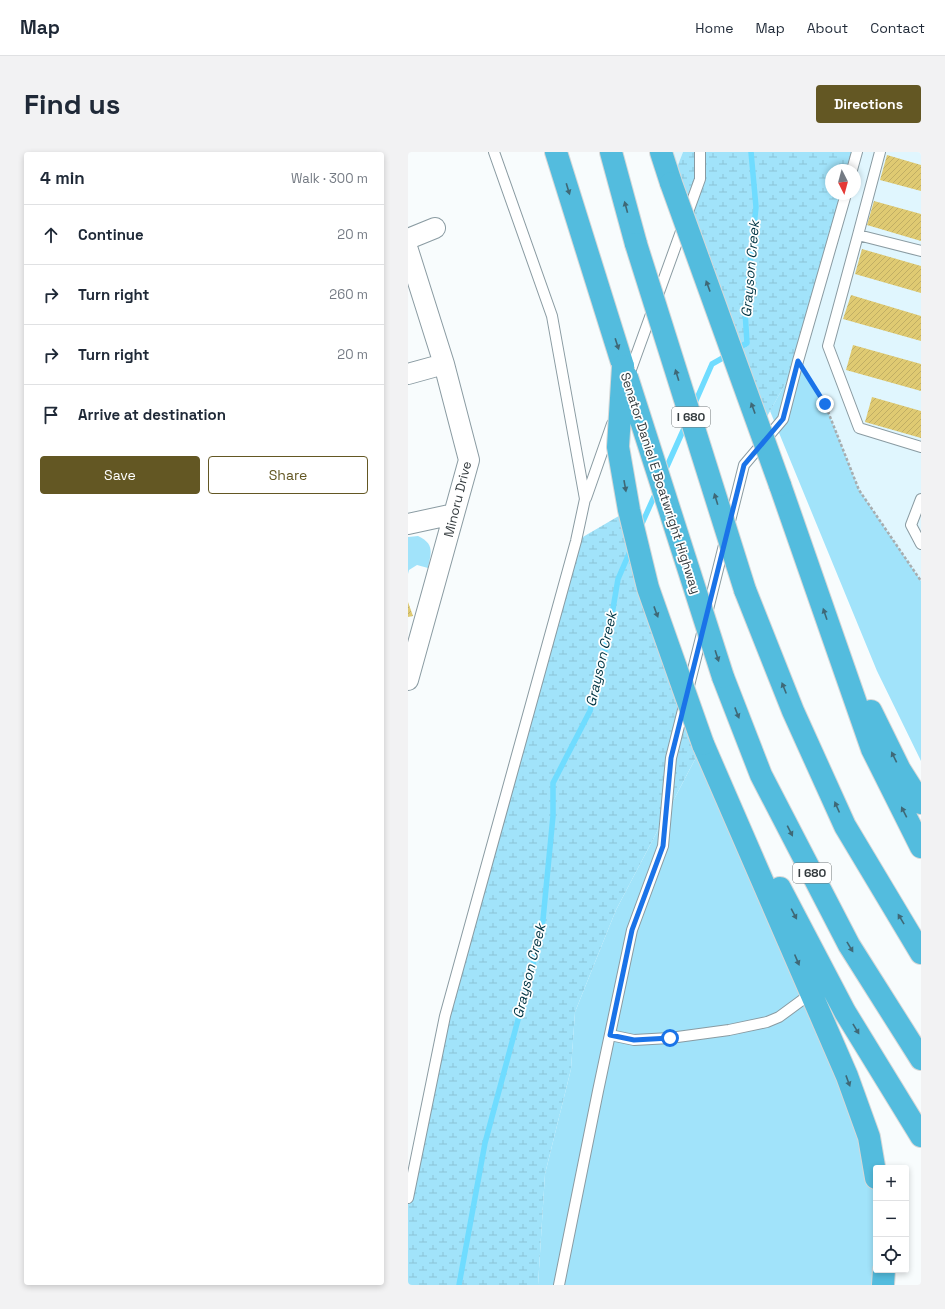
<!DOCTYPE html>
<html lang="en">
<head>
<meta charset="utf-8">
<style>
	body { margin:0; font-family:"Space Grotesk",sans-serif; background:#f2f2f3; color:#1f2937 }
	.controls { position:absolute; right:12px; bottom:12px; display:grid; overflow:hidden; border-radius:4px; box-shadow:0 2px 6px #0003 }
	.controls button { width:36px; height:36px; display:grid; place-items:center; padding:0; border:0; border-bottom:1px solid #e0e1e3; background:#fff; color:#1f2937; font:20px sans-serif }
	.compass { position:absolute; left:417px; top:12px; width:36px; height:36px; border-radius:50%; background:#fff; box-shadow:0 2px 6px #0003; rotate:174deg }
	.stop { position:absolute; width:12px; height:12px; margin:-9px; border:3px solid #1a73e8; border-radius:50%; background:#fff }
	.stop.end { background:#1a73e8; border-color:#fff; box-shadow:0 1px 4px #0008 }
	.list { margin:0; padding:0; list-style:none }
	h2 { display:flex; justify-content:space-between; align-items:center; height:52px; margin:0; padding:0 16px; font-size:17px }
	h2 small { font-size:13px; font-weight:400; color:#747a83 }
	.list li { display:grid; grid-template-columns:26px 1fr auto; gap:12px; align-items:center; box-sizing:border-box; height:60px; padding:0 16px; border-top:1px solid #e0e1e3 }
	.list b { display:block; font-size:15px; white-space:nowrap }
	.list em { font-size:13px; font-style:normal; color:#747a83 }
	.actions { display:flex; gap:8px; padding:12px 16px }
	.actions a { flex:1; padding:9px 0; border:1px solid #635723; border-radius:4px; text-align:center; font-size:14px; color:#635723 }
	.actions .main { background:#635723; color:#fff }
	.icon { flex:none; width:22px; height:22px; fill:none; stroke:currentColor; stroke-width:2; stroke-linecap:round; stroke-linejoin:round }
	.map { position:relative; flex:none; width:513px; height:1133px; overflow:hidden; border-radius:4px }
	header { display:flex; align-items:center; gap:24px; box-sizing:border-box; height:56px; padding:0 20px; background:#fff; border-bottom:1px solid #e0e1e3 }
	header strong { font-size:19px }
	nav { display:flex; gap:22px; margin-inline-start:auto; font-size:14px }
	.intro { display:flex; align-items:center; justify-content:space-between; box-sizing:border-box; height:96px; padding:0 24px }
	h1 { margin:0; font-size:28px }
	.button { padding:10px 18px; border-radius:4px; background:#635723; color:#fff; font-size:14px; font-weight:700 }
	main { display:flex; gap:24px; padding:0 24px }
	aside { flex:1; background:#fff; border-radius:4px; box-shadow:0 2px 6px #0003 }
	.map>svg:first-child { display:block }
	.built { fill:#e0f6fe }
	.grass { fill:#a1e3fa }
	.wetland { fill:url(#wetland-marsh) }
	.lines { fill:none; stroke-linecap:round; stroke-linejoin:round }
	.stream { stroke:#6fdcff; stroke-width:5.5 }
	.building { fill:url(#building-hatch) }
	.service-casing { stroke:#8a9ba2; stroke-width:12 }
	.minor-casing { stroke:#8a9ba2; stroke-width:22 }
	.motorway-casing { stroke:#d6d8d8; stroke-width:24 }
	.path { stroke:#a8adaf; stroke-width:2.5; stroke-dasharray:3 2; stroke-linecap:butt }
	.service { stroke:#fff; stroke-width:10 }
	.minor { stroke:#fff; stroke-width:20 }
	.motorway { stroke:#53bcde; stroke-width:22 }
	.motorway-bridge-casing { stroke:#d6d8d8; stroke-width:24; stroke-linecap:butt }
	.motorway-bridge { stroke:#53bcde; stroke-width:22 }
	.oneway { fill:#3f6876 }
	.route { stroke:#1a73e8; stroke-width:5 }
	.labels { text-anchor:middle; stroke-width:3.5; stroke-linejoin:round; paint-order:stroke }
	.shield { fill:#fff; stroke:#717678; stroke-width:1 }
	.shield-label { font-size:12px; font-weight:bold; fill:#343b3e }
	.street-label { font-size:13px; fill:#343b3e; stroke:#fff }
	.water-label { font-size:14px; font-style:italic; fill:#003544; stroke:#fff }
</style>
</head>
<body>
<header>
<strong>Map</strong>
<nav><a>Home</a><a>Map</a><a>About</a><a>Contact</a></nav>
</header>
<div class="intro"><h1>Find us</h1><a class="button">Directions</a></div>
<main>
<aside>
<h2>4 min<small>Walk · 300 m</small></h2>
<ul class="list">
<li><svg class="icon" aria-label="ahead" viewBox="0 0 24 24"><path d="M12 20V5M6 11l6-6 6 6"/></svg><div><b>Continue</b></div><em>20 m</em></li>
<li><svg class="icon" aria-label="right" viewBox="0 0 24 24"><path d="M7 20v-9h11M14 6l5 5-5 5"/></svg><div><b>Turn right</b></div><em>260 m</em></li>
<li><svg class="icon" aria-label="right" viewBox="0 0 24 24"><path d="M7 20v-9h11M14 6l5 5-5 5"/></svg><div><b>Turn right</b></div><em>20 m</em></li>
<li><svg class="icon" aria-label="arrive" viewBox="0 0 24 24"><path d="M6 21V4h12l-3 4 3 4H6"/></svg><div><b>Arrive at destination</b></div></li>
</ul>
<div class="actions"><a class="main">Save</a><a>Share</a></div>
</aside>
<div class="map">
<svg width="513" height="1133" viewBox="0 0 513 1133">
	<defs>
		<pattern id="wetland-marsh" width="20" height="14" patternUnits="userSpaceOnUse"><rect width="20" height="14" fill="#a1e3fa"/><path d="M1 5h8M5 5V1M11 12h8M15 12V8" fill="none" stroke="#8bc4d7"/></pattern>
		<pattern id="building-hatch" width="6" height="6" patternUnits="userSpaceOnUse"><rect width="6" height="6" fill="#dfca72"/><path d="M-1 1l2-2M0 6l6-6M5 7l2-2" fill="none" stroke="#c0ae64"/></pattern>
	</defs>
	<rect width="100%" height="100%" fill="#f8fcfd"/>
	<!-- built -->
	<path class="built" d="M253 0H275L263 31Z
		M449 0H513V429L451 338 417 252 390 209 438 42H447V18Z"/>
	<!-- grass -->
	<path class="grass" d="M390 209 417 252 451 338 513 429V609L469 519 362 259Z
		M10 384C27 392 23 401 20 416L9 413 1 418 0 422V385Z
		M295 592 468 1026V1118L475 1133H130L137 1022 163 917 167 860 208 758Z"/>
	<!-- wetland -->
	<path class="wetland" d="M275 0H449L444 18H423V42H438L390 209 352 277 263 31Z
		M221 358 295 592 208 758 167 860 163 917 137 1022 130 1133H0V1046L37 864 168 389Z"/>
	<g class="lines">
		<!-- stream -->
		<path class="stream" d="M327 198 339 191 337 159 348 55 343 0
			M286 253 304 212 320 203
			M256 321 278 272
			M232 376 249 338
			M51 1133 77 991 134 778 145 664V631L182 559 200 486 210 427 223 397"/>
	</g>
	<!-- building -->
	<path class="building" d="M479 3 513 13V39L472 28Z
		M466 49 513 62V89L459 73Z
		M454 97 513 114V141L447 122Z
		M443 143 513 164V189L435 167Z
		M445 193 513 212V239L438 218Z
		M464 245 513 259V286L457 270Z
		M0 450 5 464 0 465Z"/>
	<g class="lines">
		<defs>
			<path id="service" d="M472 0 450 83 513 99
				M444 18 449 0
				M450 83 420 194 451 276 513 295
				M221 223 292 27V0
				M178 346 204 272
				M513 347 503 373 513 392
				M321 373 336 313 375 267 390 209 438 42
				M202 883 226 888 262 886 321 878 359 870 371 865 405 840
				M0 1046 37 864 168 389 177 347 144 164 86 0
				M151 1133 190 939 224 778 255 694 263 606 317 389"/>
			<path id="minor" d="M0 87 27 76
				M0 98 36 212 61 308 0 528
				M0 222 36 212
				M0 372 46 362"/>
			<path id="motorway" d="M148 0 215 214
				M203 0 228 92
				M253 0 263 31
				M372 333 464 597 513 695
				M337 438 385 559 437 674 513 801
				M315 525 353 623 441 793 513 907
				M463 559 492 618 513 651
				M295 592 439 924 461 985 468 1026
				M372 736 437 860 513 984
				M475 1133 476 1118"/>
		</defs>
		<!-- service casing -->
		<use href="#service" class="service-casing"/>
		<!-- minor casing -->
		<use href="#minor" class="minor-casing"/>
		<!-- motorway casing -->
		<use href="#motorway" class="motorway-casing"/>
		<!-- path -->
		<path class="path" d="M400 225 417 252 451 338 513 429"/>
		<!-- service -->
		<use href="#service" class="service"/>
		<!-- minor -->
		<use href="#minor" class="minor"/>
		<!-- motorway -->
		<use href="#motorway" class="motorway"/>
		<defs>
			<path id="motorway-bridge" d="M263 31 372 333
				M228 92 337 438
				M215 214 210 295 221 358 240 436 295 592
				M219 225 315 525"/>
		</defs>
		<!-- motorway-bridge casing -->
		<use href="#motorway-bridge" class="motorway-bridge-casing"/>
		<!-- motorway-bridge -->
		<use href="#motorway-bridge" class="motorway-bridge"/>
	</g>
	<!-- one-way arrows -->
	<defs><path id="oneway-solid" d="M-6-.8H1V-3.2L6.5 0L1 3.2V.8H-6Z"/></defs>
	<g class="oneway">
		<use href="#oneway-solid" transform="translate(160 37) rotate(73)"/>
		<use href="#oneway-solid" transform="translate(218 55) rotate(-105)"/>
		<use href="#oneway-solid" transform="translate(300 134) rotate(-110)"/>
		<use href="#oneway-solid" transform="translate(209 192) rotate(72)"/>
		<use href="#oneway-solid" transform="translate(269 223) rotate(-107)"/>
		<use href="#oneway-solid" transform="translate(345 256) rotate(-110)"/>
		<use href="#oneway-solid" transform="translate(217 334) rotate(80)"/>
		<use href="#oneway-solid" transform="translate(308 347) rotate(-107)"/>
		<use href="#oneway-solid" transform="translate(248 460) rotate(70)"/>
		<use href="#oneway-solid" transform="translate(417 462) rotate(-109)"/>
		<use href="#oneway-solid" transform="translate(309 504) rotate(72)"/>
		<use href="#oneway-solid" transform="translate(376 536) rotate(-112)"/>
		<use href="#oneway-solid" transform="translate(329 561) rotate(69)"/>
		<use href="#oneway-solid" transform="translate(486 605) rotate(-116)"/>
		<use href="#oneway-solid" transform="translate(429 655) rotate(-114)"/>
		<use href="#oneway-solid" transform="translate(496 660) rotate(-117)"/>
		<use href="#oneway-solid" transform="translate(382 679) rotate(63)"/>
		<use href="#oneway-solid" transform="translate(386 762) rotate(62)"/>
		<use href="#oneway-solid" transform="translate(493 767) rotate(-121)"/>
		<use href="#oneway-solid" transform="translate(442 795) rotate(59)"/>
		<use href="#oneway-solid" transform="translate(389 808) rotate(67)"/>
		<use href="#oneway-solid" transform="translate(448 877) rotate(59)"/>
		<use href="#oneway-solid" transform="translate(440 929) rotate(70)"/>
	</g>
	<g class="lines">
		<!-- route -->
		<path class="route" d="M262 886 226 888 202 883 224 778 255 694 263 606 336 313 375 267 390 209 417 252"/>
	</g>
	<g class="labels">
		<!-- shield labels -->
		<g class="shield">
			<rect x="264" y="255" width="38" height="20" rx="3"/>
			<rect x="385" y="711" width="38" height="20" rx="3"/>
		</g>
		<g class="shield-label">
			<text x="283" y="269">I 680</text>
			<text x="404" y="725">I 680</text>
		</g>
		<!-- street labels -->
		<g class="street-label">
			<text transform="translate(253 331) rotate(72)" y="5">Senator Daniel E Boatwright Highway</text>
			<text transform="translate(49 347) rotate(-76)" y="5">Minoru Drive</text>
		</g>
		<!-- water labels -->
		<g class="water-label">
			<text transform="translate(342 117) rotate(-85)" y="5">Grayson Creek</text>
			<text transform="translate(193 507) rotate(-77)" y="5">Grayson Creek</text>
			<text transform="translate(121 819) rotate(-76)" y="5">Grayson Creek</text>
		</g>
	</g>
</svg>
<div class="controls">
<button>+</button>
<button>−</button>
<button><svg class="icon" aria-label="locate" viewBox="0 0 24 24"><circle cx="12" cy="12" r="6"/><path d="M12 2v4M12 18v4M2 12h4M18 12h4"/></svg></button>
</div>
<svg class="compass" viewBox="-18 -18 36 36"><path d="M0-13l5 13h-10z" fill="#e53935"/><path d="M0 13l5-13h-10z" fill="#747a83"/></svg>
<div class="stop" style="left:262px;top:886px"></div>
<div class="stop end" style="left:417px;top:252px"></div>
</div>
</main>
</body>
</html>
